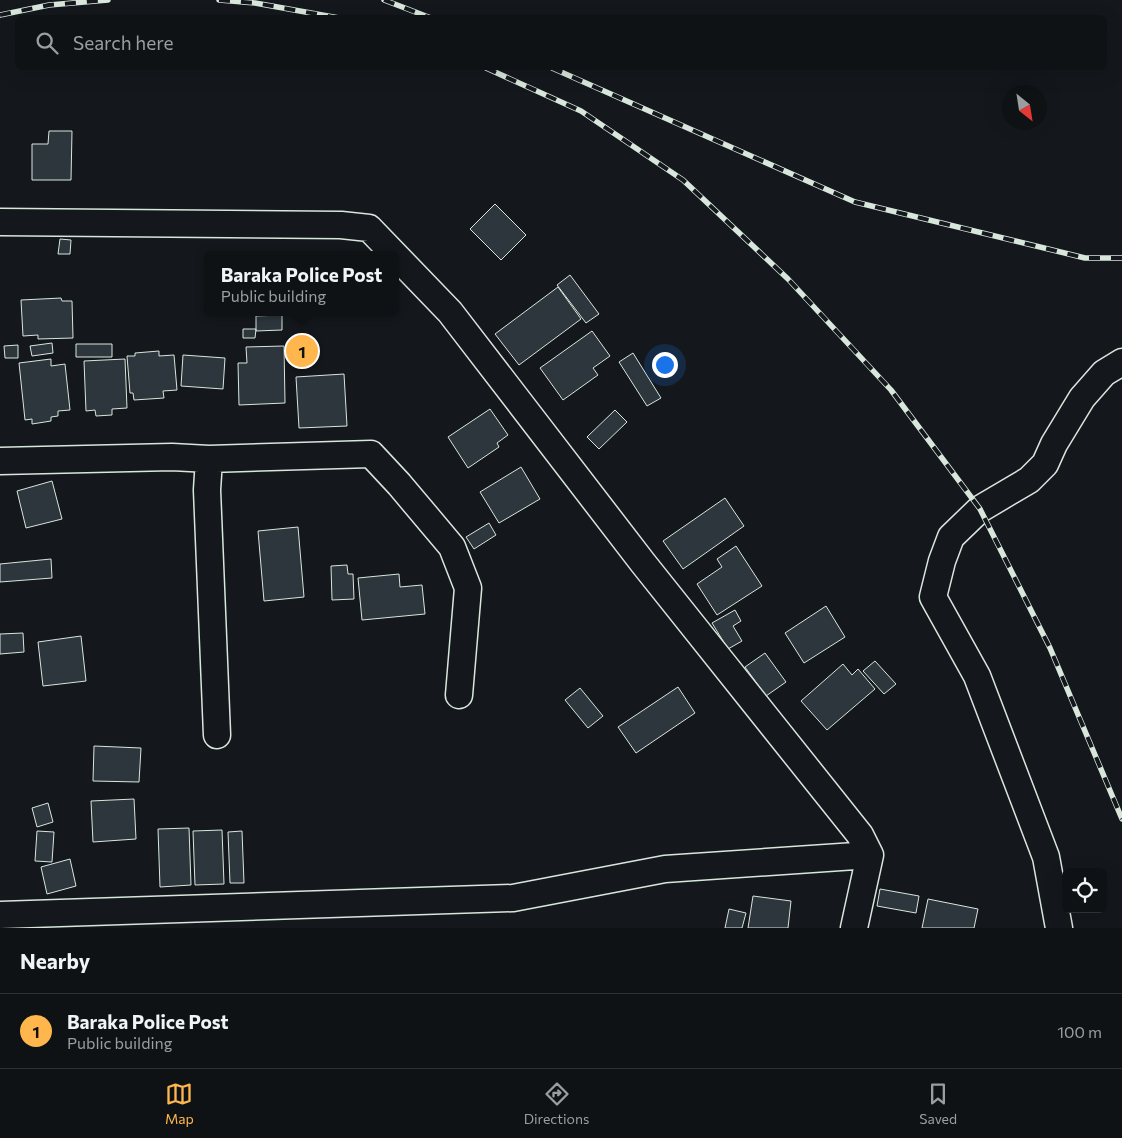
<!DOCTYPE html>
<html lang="en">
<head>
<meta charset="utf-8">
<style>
	body { margin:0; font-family:Commissioner,sans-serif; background:#1d2022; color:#f1f3f6 }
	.controls { position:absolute; right:15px; bottom:15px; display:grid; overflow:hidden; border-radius:8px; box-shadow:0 5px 20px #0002 }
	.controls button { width:45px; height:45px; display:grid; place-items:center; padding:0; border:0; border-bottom:1px solid #2f3234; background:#0f1215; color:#f1f3f6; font:25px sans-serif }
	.compass { position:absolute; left:1002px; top:85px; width:45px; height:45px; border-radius:50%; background:#0f1215; box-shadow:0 5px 20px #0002; rotate:150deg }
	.you { position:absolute; left:664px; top:364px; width:18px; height:18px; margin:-12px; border:4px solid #fff; border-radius:50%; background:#1a73e8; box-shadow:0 0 0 8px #1a73e833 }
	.badge { display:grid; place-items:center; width:32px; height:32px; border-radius:50%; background:#ffb74d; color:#111; font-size:16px; font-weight:700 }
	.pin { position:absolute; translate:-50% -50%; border:2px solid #fff; box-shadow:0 1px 5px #0006 }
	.popup { position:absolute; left:204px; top:251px; width:195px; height:65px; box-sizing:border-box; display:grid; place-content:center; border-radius:8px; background:#0f1215; filter:drop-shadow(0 1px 4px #0005); font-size:16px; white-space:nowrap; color:#9b9ea0 }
	.popup b { font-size:19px; color:#f1f3f6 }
	.popup::after { content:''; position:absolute; left:50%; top:100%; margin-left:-10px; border:10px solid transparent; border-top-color:#0f1215 }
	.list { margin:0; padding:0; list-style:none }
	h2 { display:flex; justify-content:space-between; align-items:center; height:65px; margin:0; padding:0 20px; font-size:21px }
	h2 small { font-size:16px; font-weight:400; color:#9b9ea0 }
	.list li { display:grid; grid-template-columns:32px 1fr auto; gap:15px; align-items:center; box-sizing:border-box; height:75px; padding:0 20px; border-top:1px solid #2f3234 }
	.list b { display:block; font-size:19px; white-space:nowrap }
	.list p { margin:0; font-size:16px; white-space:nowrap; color:#9b9ea0 }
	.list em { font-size:16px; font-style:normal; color:#9b9ea0 }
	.icon { flex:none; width:28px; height:28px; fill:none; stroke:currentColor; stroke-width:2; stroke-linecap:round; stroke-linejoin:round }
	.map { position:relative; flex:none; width:1122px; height:928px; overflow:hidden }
	.search { position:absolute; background:#0f1215; box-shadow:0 5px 20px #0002; left:15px; right:15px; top:15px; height:55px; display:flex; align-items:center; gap:12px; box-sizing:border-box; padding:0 18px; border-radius:8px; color:#9b9ea0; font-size:19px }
	.sheet { height:140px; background:#0f1215 }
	nav { display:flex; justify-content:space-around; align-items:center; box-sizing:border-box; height:70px; border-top:1px solid #2f3234; background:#0f1215; font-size:14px; color:#9b9ea0 }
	nav a { display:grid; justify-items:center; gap:2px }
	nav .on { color:#ffb74d }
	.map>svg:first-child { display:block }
	.building { fill:#2c363c; stroke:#d8e6dc }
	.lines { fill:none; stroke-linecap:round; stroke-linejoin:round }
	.minor-casing { stroke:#d8e6dc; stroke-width:29 }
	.minor { stroke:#14181c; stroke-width:26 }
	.rail-casing { stroke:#d8e6dc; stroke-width:5.5 }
	.rail { stroke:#14181c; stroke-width:4; stroke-dasharray:11; stroke-linecap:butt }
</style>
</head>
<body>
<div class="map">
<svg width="1122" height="928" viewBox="0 0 1122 928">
	<rect width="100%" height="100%" fill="#14181c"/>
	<!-- building -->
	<path class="building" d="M49 131H72L71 180H32V144H48Z
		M495 204 526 235 501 260 470 229Z
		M60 239 71 240 70 254H58Z
		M570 275 599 314 586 323 557 285Z
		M558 287 581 319 519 365 495 334Z
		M61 298 62 301H72L73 338 38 339V335L23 336 21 300Z
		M282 315V330L256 331V316Z
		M243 329H256L255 338H243Z
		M592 331 610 356 593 368 598 375 563 400 540 368Z
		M52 343 53 353 32 356 30 346Z
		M76 344H112V357H76Z
		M18 345V358H5L4 346Z
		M284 346 285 403 239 405 238 363H247L246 347Z
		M159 351V356L174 355 177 390 163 391 164 398 134 400 133 393H130L127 356H135V353Z
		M633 353 661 398 647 406 619 362Z
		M183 355 225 358 223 389 181 386Z
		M51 359V366L65 364 70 410 58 411V416L51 417V421L32 424V419L25 420 19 363Z
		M125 359 127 408 112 409V415L96 416 95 410 86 411 84 361Z
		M344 374 347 426 299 428 296 377Z
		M490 409 508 435 497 443 499 447 468 468 448 437Z
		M615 410 627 422 599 449 587 437Z
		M521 467 540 499 499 523 480 492Z
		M52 481 62 519 26 528 17 491Z
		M725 498 744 526 683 569 663 541Z
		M489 523 496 535 474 549 466 537Z
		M298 527 304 597 264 601 258 531Z
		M736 546 762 586 717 615 697 584 722 567 717 559Z
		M51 559 52 578 0 582V564Z
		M347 565 348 574H353L354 599 332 600 331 566Z
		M399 574 400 587 422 585 425 614 362 620 358 578Z
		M826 606 845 637 804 663 785 633Z
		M735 610 741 621 733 626 742 641 728 649 712 623Z
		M23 633 24 652 0 654V634Z
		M81 636 86 681 43 686 38 642Z
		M765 653 786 682 766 696 745 667Z
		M875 661 896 684 884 694 863 671Z
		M843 664 852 675 858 669 875 689 827 730 801 701Z
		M678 687 695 713 636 753 618 727Z
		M580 688 603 716 588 728 565 700Z
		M94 746 141 748 139 782 93 781Z
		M134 799 136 839 93 842 91 801Z
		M48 803 53 822 37 827 32 808Z
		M189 828 191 885 160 887 158 829Z
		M222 830 224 884 195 885 193 831Z
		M37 831 54 832 52 862 35 861Z
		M242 831 244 883H230L228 832Z
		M70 859 76 886 47 894 41 867Z
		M880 889 919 896 916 913 877 906Z
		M753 896 791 901 788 928H748Z
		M928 899 978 909 974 928H922Z
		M729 909 746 913 742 928H725Z"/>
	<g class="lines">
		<defs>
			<path id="minor" d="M0 222 341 225 369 228 450 312 643 563 860 835 870 855 854 928
				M209 459 371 454 399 484 452 547 468 588 459 695
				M0 461 172 457 209 459 207 490 217 735
				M0 915 513 898 665 869 870 855
				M1059 928 1046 857 977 676 933 597 942 561 951 537 980 509 1029 480 1045 464 1054 444 1082 398 1104 373 1122 362"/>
		</defs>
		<!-- minor casing -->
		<use href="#minor" class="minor-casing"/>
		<!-- minor -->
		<use href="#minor" class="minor"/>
		<defs>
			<path id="rail" d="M219 0 255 3 339 18
				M384 0 431 18
				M0 15 49 5 108 0
				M486 68 581 111 683 180 788 279 891 390 980 509 1050 648 1122 819
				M552 68 855 202 1085 258H1122"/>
		</defs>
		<!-- rail casing -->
		<use href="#rail" class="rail-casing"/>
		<!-- rail -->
		<use href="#rail" class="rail"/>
	</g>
</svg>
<div class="controls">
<button><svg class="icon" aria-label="locate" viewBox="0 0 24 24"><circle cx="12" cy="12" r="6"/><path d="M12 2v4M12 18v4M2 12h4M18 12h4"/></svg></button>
</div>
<svg class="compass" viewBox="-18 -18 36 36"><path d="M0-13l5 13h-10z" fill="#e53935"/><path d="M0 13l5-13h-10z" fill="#9b9ea0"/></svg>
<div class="you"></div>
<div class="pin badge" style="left:302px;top:351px">1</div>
<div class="popup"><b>Baraka Police Post</b>Public building</div>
<div class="search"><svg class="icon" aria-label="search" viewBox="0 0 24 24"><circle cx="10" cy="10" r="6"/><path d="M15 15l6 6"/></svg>Search here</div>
</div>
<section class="sheet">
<h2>Nearby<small></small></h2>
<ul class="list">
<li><span class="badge">1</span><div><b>Baraka Police Post</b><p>Public building</p></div><em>100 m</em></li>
</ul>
</section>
<nav>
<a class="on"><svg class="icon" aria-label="map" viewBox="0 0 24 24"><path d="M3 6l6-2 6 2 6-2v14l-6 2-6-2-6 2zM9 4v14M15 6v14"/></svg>Map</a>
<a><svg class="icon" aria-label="directions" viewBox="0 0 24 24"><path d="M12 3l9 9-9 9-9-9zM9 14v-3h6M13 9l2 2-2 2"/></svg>Directions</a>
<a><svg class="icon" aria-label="saved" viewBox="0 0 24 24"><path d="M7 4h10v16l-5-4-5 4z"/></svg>Saved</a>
</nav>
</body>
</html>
